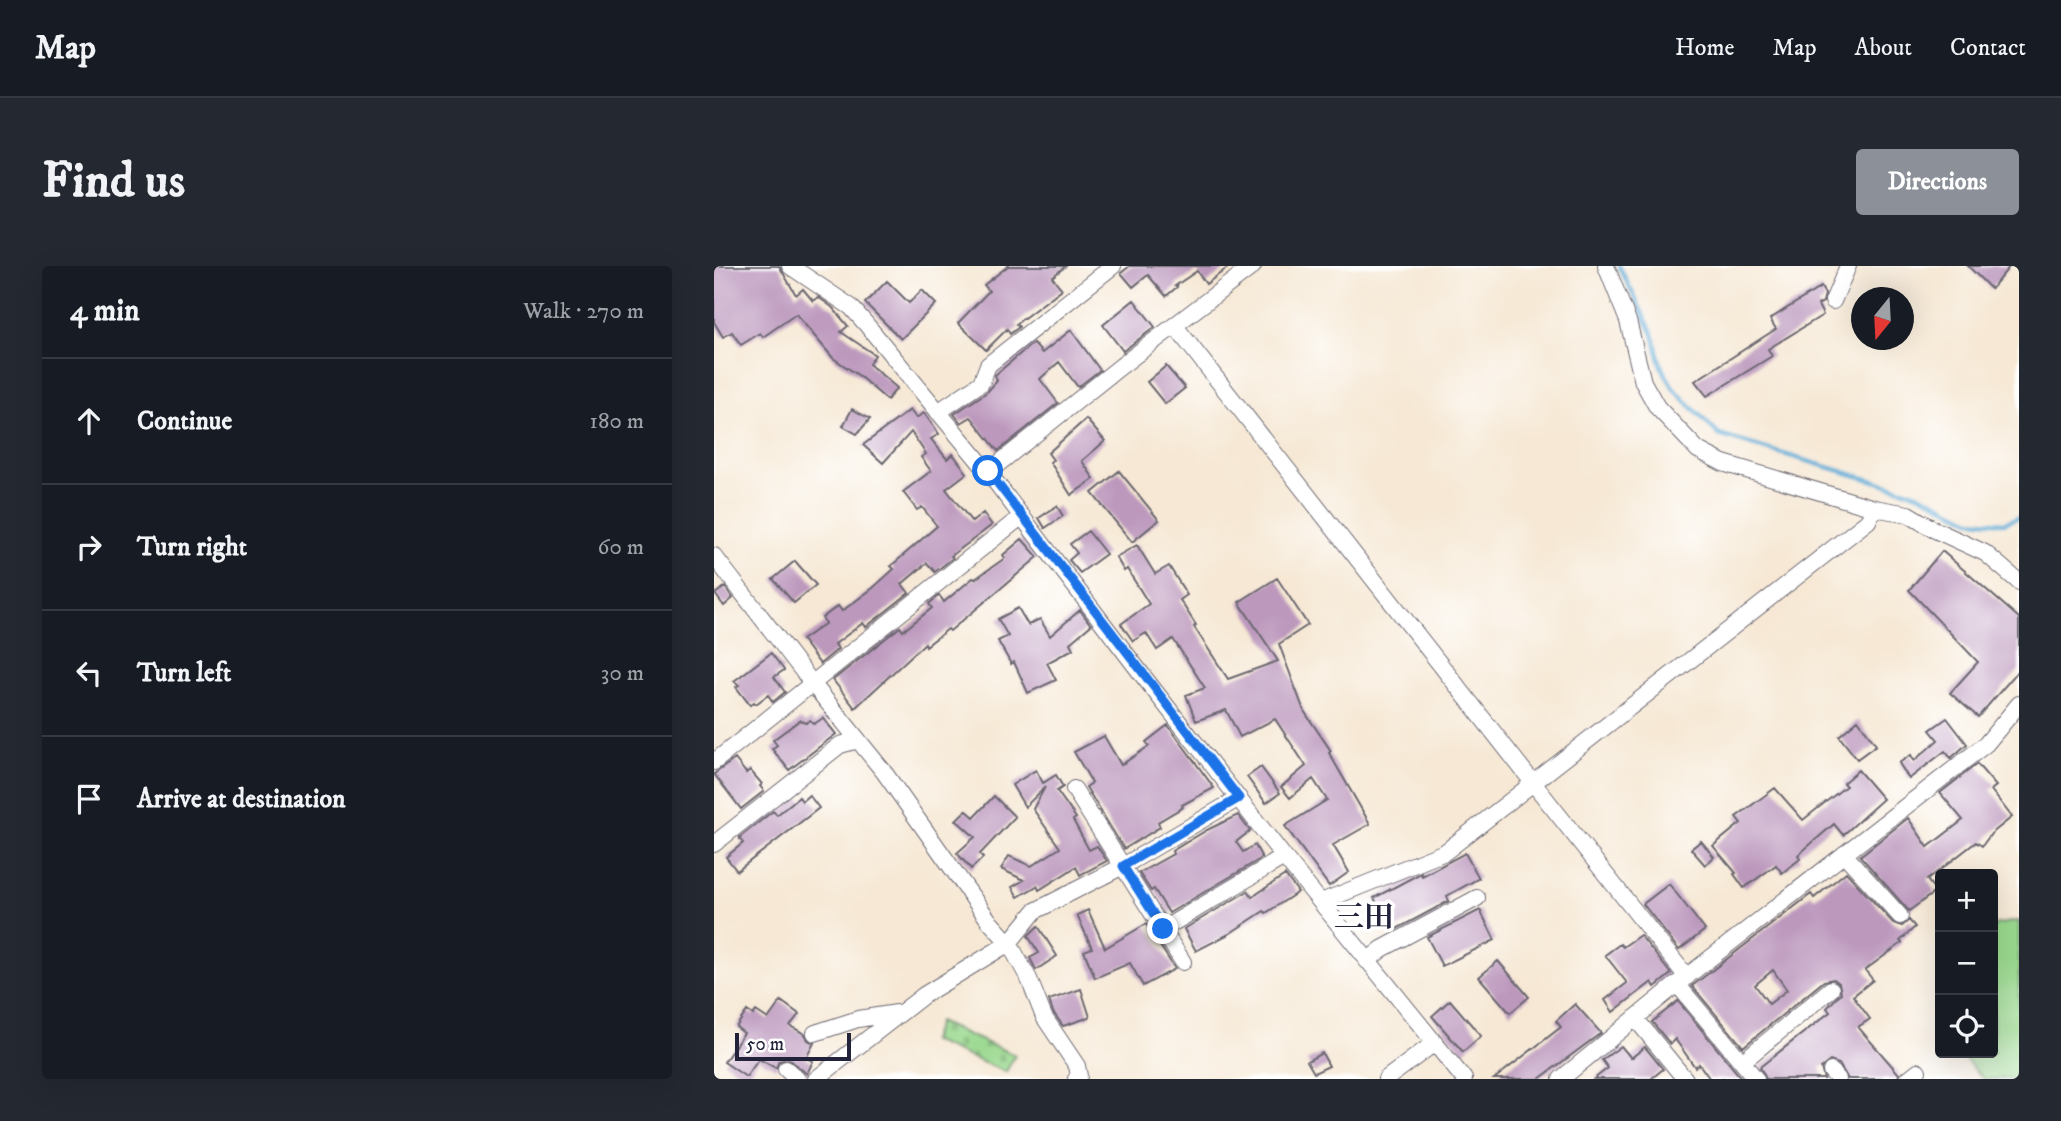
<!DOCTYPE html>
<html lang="en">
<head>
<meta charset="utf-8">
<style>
	body { margin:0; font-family:"IM FELL DW Pica","Noto Serif JP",serif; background:#242831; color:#f1f3f6 }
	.controls { position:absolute; right:21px; bottom:21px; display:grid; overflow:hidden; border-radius:7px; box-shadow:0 7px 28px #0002 }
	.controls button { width:63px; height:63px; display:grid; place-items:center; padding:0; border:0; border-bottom:2px solid #363941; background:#171b24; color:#f1f3f6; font:35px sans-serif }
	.compass { position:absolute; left:1137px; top:21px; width:63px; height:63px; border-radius:50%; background:#171b24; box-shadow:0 7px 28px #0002; rotate:198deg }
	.scale { position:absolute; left:21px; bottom:18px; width:116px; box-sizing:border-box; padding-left:7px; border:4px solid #22223b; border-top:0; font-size:19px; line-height:24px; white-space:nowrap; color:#22223b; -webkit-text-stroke:5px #fff; paint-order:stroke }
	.stop { position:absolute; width:21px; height:21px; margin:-16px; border:5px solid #1a73e8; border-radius:50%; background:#fff }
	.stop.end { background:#1a73e8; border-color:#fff; box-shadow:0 2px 7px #0008 }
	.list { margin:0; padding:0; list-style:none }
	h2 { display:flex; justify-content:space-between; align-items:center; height:91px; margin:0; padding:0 28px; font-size:30px }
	h2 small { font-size:23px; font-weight:400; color:#9ea1a6 }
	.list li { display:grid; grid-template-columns:46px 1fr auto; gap:21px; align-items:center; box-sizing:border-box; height:126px; padding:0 28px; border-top:2px solid #363941 }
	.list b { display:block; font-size:26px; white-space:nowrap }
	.list em { font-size:23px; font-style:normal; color:#9ea1a6 }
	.icon { flex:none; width:38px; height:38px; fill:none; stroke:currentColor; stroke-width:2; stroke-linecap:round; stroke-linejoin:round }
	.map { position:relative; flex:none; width:1305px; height:813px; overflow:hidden; border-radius:7px }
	header { display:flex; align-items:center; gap:42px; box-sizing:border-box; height:98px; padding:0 35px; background:#171b24; border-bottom:2px solid #363941 }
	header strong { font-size:33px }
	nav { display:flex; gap:38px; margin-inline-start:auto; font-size:24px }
	.intro { display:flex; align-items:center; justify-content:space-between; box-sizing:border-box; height:168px; padding:0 42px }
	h1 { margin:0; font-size:49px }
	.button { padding:18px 32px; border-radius:7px; background:#8c9099; color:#fff; font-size:24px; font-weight:700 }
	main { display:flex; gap:42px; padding:0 42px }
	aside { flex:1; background:#171b24; border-radius:7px; box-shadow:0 7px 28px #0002 }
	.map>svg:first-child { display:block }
	.cemetery { fill:url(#cemetery-stones); stroke:#5e7d64; stroke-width:2 }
	.green { fill:#99d88d; stroke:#5e7d64; stroke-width:2 }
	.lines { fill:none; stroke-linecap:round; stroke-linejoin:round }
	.stream { stroke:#59a7d2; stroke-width:4.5 }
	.building { fill:#bc98bd; fill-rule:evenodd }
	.minor-casing { stroke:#6c6771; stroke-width:18 }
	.minor { stroke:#fff; stroke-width:16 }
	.route { stroke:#1a73e8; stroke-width:9 }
	.labels { text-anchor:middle; stroke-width:7; stroke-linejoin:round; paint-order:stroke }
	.neighbourhood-label { font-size:30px; font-weight:bold; fill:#22223b; stroke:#fff }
</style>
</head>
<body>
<header>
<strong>Map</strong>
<nav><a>Home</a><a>Map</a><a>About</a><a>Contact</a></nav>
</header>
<div class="intro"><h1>Find us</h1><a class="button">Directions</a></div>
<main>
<aside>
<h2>4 min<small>Walk · 270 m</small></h2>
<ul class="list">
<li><svg class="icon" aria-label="ahead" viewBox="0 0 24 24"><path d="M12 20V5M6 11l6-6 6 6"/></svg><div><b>Continue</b></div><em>180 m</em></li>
<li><svg class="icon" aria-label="right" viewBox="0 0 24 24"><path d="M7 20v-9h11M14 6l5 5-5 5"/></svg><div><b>Turn right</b></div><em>60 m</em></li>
<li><svg class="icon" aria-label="left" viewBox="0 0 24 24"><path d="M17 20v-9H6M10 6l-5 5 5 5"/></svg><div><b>Turn left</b></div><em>30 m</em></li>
<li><svg class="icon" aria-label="arrive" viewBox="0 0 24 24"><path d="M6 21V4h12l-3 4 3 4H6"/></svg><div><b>Arrive at destination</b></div></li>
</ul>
</aside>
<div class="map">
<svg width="1305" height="813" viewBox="0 0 1305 813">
	<defs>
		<pattern id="cemetery-stones" width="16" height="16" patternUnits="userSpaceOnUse" patternTransform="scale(1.75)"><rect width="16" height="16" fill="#99d88d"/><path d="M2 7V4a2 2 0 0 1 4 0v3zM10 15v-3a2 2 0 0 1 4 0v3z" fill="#84b97b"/></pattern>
	</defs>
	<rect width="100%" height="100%" fill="#fff"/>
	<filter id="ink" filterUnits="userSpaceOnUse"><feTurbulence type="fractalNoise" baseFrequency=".0143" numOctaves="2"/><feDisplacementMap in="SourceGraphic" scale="14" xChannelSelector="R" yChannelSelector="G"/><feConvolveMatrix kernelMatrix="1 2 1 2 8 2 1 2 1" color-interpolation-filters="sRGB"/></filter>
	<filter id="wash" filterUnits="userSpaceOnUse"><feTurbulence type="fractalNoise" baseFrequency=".00686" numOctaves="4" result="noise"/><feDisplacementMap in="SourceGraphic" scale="28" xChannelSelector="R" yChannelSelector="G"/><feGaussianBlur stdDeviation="1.57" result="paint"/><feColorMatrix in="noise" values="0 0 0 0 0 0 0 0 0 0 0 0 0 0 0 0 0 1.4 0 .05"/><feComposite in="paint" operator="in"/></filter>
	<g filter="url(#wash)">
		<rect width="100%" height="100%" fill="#f6e8d4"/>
		<!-- cemetery -->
		<path class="cemetery" d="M224 756 301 789 292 806 217 775Z"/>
		<!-- green -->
		<path class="green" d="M1305 655V813H1270L1245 787H1279V659Z"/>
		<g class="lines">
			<!-- stream -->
			<path class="stream" d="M905 0 939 68 947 100 960 123 1005 169 1205 228 1257 254 1290 257 1305 251"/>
		</g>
		<g id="blocks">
			<!-- building -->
			<path class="building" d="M0 0H65L82 29 89 23 99 35 104 31 118 41 134 60 127 66 161 89 155 98 183 122 173 134 144 109 119 92 82 48 49 71 46 67 27 79 18 66 9 71 0 56Z
				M294 0H352L338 11 348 23 302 58 305 61 296 68 293 63 272 84 244 57 275 25 270 19Z
				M416 0H516L492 18 483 5 461 20 463 21 452 30 434 9 419 21 407 7Z
				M1254 0H1296L1277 23Z
				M173 15 195 37 208 24 222 38 187 73 151 37Z
				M1107 21 1111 28 1109 36 1104 39 1109 49 1054 83 1058 90 993 130 981 115 1062 63 1056 53Z
				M420 34 441 61 409 85 389 59Z
				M357 64 386 104 364 121 345 96 326 113 344 137 284 185 257 151 247 157 240 148 273 126 283 115 281 109 319 77 328 87Z
				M452 100 471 122 451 138 433 116Z
				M138 143 156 153 143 168 129 160Z
				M196 144 202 152 210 147 225 168 217 173 233 193 239 188 253 207 232 223 258 256 269 247 278 259 237 290 239 292 221 306 213 297 188 318 195 327 152 361 149 357 121 378 124 383 106 398 88 374 112 357 108 352 124 340 128 345 159 322 180 303 177 300 223 260 208 241 203 244 189 226 217 205 207 191 212 188 197 166 169 197 149 179Z
				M372 153 391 175 368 195 380 213 357 229 336 196 339 194 334 187Z
				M405 205 445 254 418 276 378 227Z
				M343 240 349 250 331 262 325 252Z
				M374 265 392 288 366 307 355 294 363 287 356 278Z
				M308 273 324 291 236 365 234 363 212 380 211 377 141 442 119 414 186 361 189 365 218 342 215 338 225 329 230 336 259 312 261 313 291 292 289 289Z
				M423 279 441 308 455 300 473 329 466 334 482 359 480 361 514 413 564 395 525 336 563 312 594 359 565 378 590 445 617 485 615 487 656 558 619 579 635 606 615 620 571 560 613 534 599 513 576 532 567 521 592 500 561 453 526 471 512 444 482 455 472 429 491 422 459 373 443 384 432 367 419 375 407 358 435 338 413 303 410 305 402 291Z
				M1228 285 1305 352V404L1264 451 1236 427 1264 396 1195 324Z
				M81 295 102 319 80 337 59 313Z
				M11 321 19 332 10 340 1 328Z
				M304 342 314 359 326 353 336 370 366 344 377 359 356 377 359 383 333 397 342 414 314 427 300 396 297 398 284 375 294 370 284 353Z
				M57 387 70 404 60 411 71 426 59 436 54 429 42 438 40 436 36 439 22 421 25 419 20 415Z
				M109 452 122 468 75 504 58 483 63 479 59 474 86 454 92 457 96 454 100 458Z
				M1233 452 1253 478 1237 492 1231 485 1195 513 1185 497 1197 489 1200 495 1224 474 1216 464Z
				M1144 454 1162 479 1143 493 1125 470Z
				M454 459 500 522 468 539 469 541 444 556 446 561 410 583 372 521 378 517 360 486 390 470 407 499 435 480 432 476Z
				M21 493 32 507 36 504 48 518 46 520 50 525 27 543 0 508Z
				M1263 498 1282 520 1277 524 1298 551 1277 568 1268 580 1262 576 1213 614 1222 625 1195 645 1146 590 1194 552 1214 581 1249 554 1226 527Z
				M547 501 566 527 552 537 533 511Z
				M322 504 329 517 342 509 349 521 343 525 362 552 359 554 375 584 383 580 393 595 366 609 362 601 325 624 323 620 304 631 298 621 310 614 287 603 295 590 317 600 346 582 319 543 331 521 311 541 298 519Z
				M1144 504 1169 533 1129 569 1120 558 1084 589 1086 593 1068 607 1062 599 1030 622 1020 608 1022 607 999 580 1027 557 1022 551 1061 522 1089 554 1132 520 1129 517Z
				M95 529 105 542 23 605 12 591 29 577 25 572 59 545 63 549 85 531 88 535Z
				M280 530 301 551 266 588 269 592 257 603 243 587 261 571 242 554 252 544 260 551Z
				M524 549 536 565 522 576 529 586 541 579 548 592 455 647 440 623 437 625 425 607 459 588 458 585 493 564Z
				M987 575 1000 591 991 599 977 583Z
				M751 587 765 612 733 630 735 635 679 665 660 632 707 607 708 610Z
				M1132 606 1179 657 1188 660 1195 654 1201 661 1186 675 1188 677 1151 704 1159 714 1139 730 1156 753 1144 761 1185 808 1184 813H1134L1125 798 1116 795 1107 802 1110 813H1052L1046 801 1116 746 1113 742 1127 727 1125 717 1120 713 1110 715 1029 781 978 720 1097 628 1100 632ZM1059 704 1073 724 1055 738 1041 719Z
				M571 609 584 626 552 647 550 645 515 668 482 685 470 663 534 625 538 631Z
				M955 618 991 664 965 684 929 638Z
				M374 644 391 682 432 658 461 703 429 720 416 697 381 712 370 685 378 682 363 649Z
				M766 644 781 674 728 700 713 671Z
				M324 660 343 690 322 704 316 692 325 687 314 670Z
				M926 669 957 708 941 721 938 716 899 746 891 734 913 717 891 689 906 678 909 681Z
				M784 695 815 731 796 747 765 711Z
				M367 723 376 751 349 760 339 746 335 734Z
				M736 734 767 770 749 786 718 750Z
				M67 735 85 748 76 760 91 768 94 774 100 777 92 792 99 795 93 808 75 793 65 795 62 802 45 793 32 811 10 796 30 767 22 761 33 745 39 749 42 745 54 753Z
				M964 735 1028 813H996L985 798 981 801 961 773 956 778 938 756Z
				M861 738 887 767 825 813H780L847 761 842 755Z
				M907 780 917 792 931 781 949 803 937 813H880L894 802 888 794Z
				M608 787 615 800 600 807 593 795Z"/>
		</g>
	</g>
	<g filter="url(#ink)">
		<use href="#blocks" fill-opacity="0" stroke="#6c6771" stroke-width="2"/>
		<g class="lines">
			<defs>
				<path id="minor" d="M76 0 137 41 152 58 274 206 426 406 570 591 750 813
					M892 0 914 55 929 116 943 141 984 184 1009 197 1160 242 1194 248 1219 263 1271 287 1305 316
					M1119 35 1134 0
					M461 60 820 518 973 711
					M224 146 267 117 274 99 399 0
					M274 206 407 100 539 0
					M0 290 98 417 170 506 276 656 295 677 315 713 330 751 363 800 365 810 362 813
					M0 496 308 250
					M360 523 469 696
					M0 578 126 479 144 474
					M1130 588 1186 650
					M607 636 731 586 1154 255 1160 242
					M449 663 570 591
					M653 695 668 683 763 632
					M963 718 1042 813
					M921 752 971 813
					M101 767 144 753 183 747
					M1028 796 1117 723
					M72 803 83 813
					M1117 805 1124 813
					M102 813 210 729 295 677 321 645 409 600 525 532
					M672 813 719 778
					M847 813 963 718 1272 478 1305 438
					M1194 813 1204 805"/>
			</defs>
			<!-- minor casing -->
			<use href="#minor" class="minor-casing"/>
			<!-- minor -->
			<use href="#minor" class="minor"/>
		</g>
	</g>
	<g class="lines" filter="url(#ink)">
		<!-- route -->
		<path class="route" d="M274 205 525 532 409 600 449 663"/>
	</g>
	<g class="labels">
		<!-- neighbourhood labels -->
		<g class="neighbourhood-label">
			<text x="650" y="661">三田</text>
		</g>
	</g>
</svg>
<div class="controls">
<button>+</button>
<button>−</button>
<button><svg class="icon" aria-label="locate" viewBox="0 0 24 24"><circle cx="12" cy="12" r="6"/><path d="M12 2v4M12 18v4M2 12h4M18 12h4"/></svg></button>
</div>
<svg class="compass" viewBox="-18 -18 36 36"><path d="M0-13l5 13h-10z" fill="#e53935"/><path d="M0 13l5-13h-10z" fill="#9ea1a6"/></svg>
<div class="scale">50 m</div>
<div class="stop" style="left:274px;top:205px"></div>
<div class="stop end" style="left:449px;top:663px"></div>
</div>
</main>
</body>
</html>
